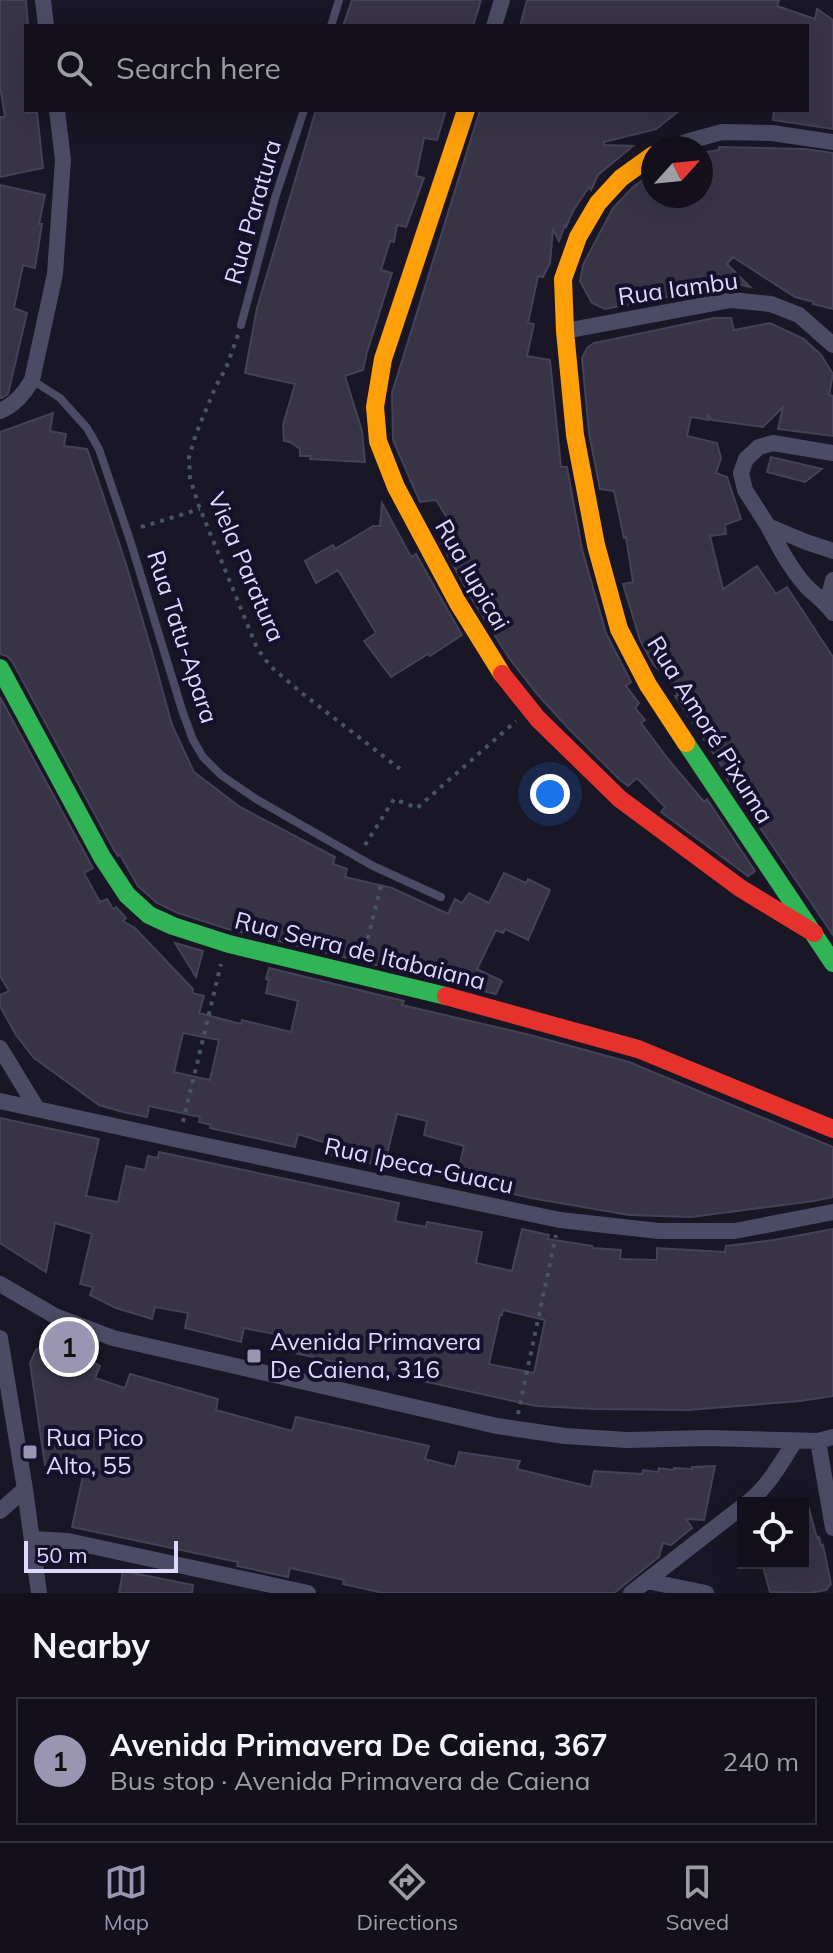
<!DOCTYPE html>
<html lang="en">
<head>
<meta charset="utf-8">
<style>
	body { margin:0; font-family:Mulish,sans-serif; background:#1c1925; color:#f1f3f6 }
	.controls { position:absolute; right:24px; bottom:24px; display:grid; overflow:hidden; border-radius:0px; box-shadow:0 8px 32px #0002 }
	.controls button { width:72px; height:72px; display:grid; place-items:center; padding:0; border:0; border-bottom:2px solid #32303b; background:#13101c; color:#f1f3f6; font:40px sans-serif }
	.compass { position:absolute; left:641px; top:136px; width:72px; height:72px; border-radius:50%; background:#13101c; box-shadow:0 8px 32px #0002; rotate:63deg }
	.scale { position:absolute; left:24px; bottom:20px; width:154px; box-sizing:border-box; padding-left:8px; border:4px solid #dedaff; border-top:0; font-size:22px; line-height:28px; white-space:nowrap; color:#dedaff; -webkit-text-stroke:6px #15102b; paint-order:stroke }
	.you { position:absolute; left:550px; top:794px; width:28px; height:28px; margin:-20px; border:6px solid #fff; border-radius:50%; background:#1a73e8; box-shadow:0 0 0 12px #1a73e833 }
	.badge { display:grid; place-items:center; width:52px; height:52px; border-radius:50%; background:#9995b3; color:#111; font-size:26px; font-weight:700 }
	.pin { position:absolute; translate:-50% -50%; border:4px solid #fff; box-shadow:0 2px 8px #0006 }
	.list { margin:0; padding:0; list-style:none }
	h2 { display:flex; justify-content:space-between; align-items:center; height:104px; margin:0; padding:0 32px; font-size:34px }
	h2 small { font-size:26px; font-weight:400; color:#9d9da3 }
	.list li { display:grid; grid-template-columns:52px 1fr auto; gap:24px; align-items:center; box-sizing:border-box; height:128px; margin:0 16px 16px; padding:0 16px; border:2px solid #32303b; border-radius:0px }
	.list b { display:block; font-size:30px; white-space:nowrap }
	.list p { margin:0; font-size:26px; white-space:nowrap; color:#9d9da3 }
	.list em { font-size:26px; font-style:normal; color:#9d9da3 }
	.icon { flex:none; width:44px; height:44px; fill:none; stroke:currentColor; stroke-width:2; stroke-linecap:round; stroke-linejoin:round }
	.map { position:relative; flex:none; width:833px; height:1593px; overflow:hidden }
	.search { position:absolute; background:#13101c; box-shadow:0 8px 32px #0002; left:24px; right:24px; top:24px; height:88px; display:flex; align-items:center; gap:20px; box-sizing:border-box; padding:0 28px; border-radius:0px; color:#9d9da3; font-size:30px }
	.sheet { height:248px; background:#13101c }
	nav { display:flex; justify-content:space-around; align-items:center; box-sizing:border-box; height:112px; border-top:2px solid #32303b; background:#13101c; font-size:22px; color:#9d9da3 }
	nav a { display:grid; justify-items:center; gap:4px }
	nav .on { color:#9995b3 }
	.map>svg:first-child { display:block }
	.building { fill:#383446; stroke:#454158; stroke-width:2; fill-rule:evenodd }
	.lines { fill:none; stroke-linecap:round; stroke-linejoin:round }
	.path { stroke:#475464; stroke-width:4; stroke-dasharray:4 6; stroke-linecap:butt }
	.lane { stroke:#4c4b66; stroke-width:8 }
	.street { stroke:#4c4b66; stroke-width:16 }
	.fast { stroke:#30b455; stroke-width:18 }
	.slow { stroke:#ff9f0a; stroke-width:18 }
	.jam { stroke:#e5322d; stroke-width:18 }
	.poi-dot { fill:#9995b3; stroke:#15102b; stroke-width:3 }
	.labels { text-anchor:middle; stroke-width:8; stroke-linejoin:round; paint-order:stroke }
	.street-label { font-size:24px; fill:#dedaff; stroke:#15102b }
	.poi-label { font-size:24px; fill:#dedaff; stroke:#15102b; text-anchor:start }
</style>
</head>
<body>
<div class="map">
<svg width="833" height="1593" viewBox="0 0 833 1593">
	<rect width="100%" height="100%" fill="#191625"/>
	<!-- building -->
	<path class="building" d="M0 0H26L28 26H26V113L37 112 43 168 0 177V117H5L0 86Z
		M352 0H481L473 26H343Z
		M527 0H779L777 6 815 19 817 9 833 20V129L773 120 774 110H807V26H520Z
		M316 110H446L437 140 424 138 416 176 424 178 406 227 397 225 394 242 390 241 381 270 392 273 367 352 363 370 345 376 362 431 365 462 310 459 311 456H300V449L290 442 284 441 283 425 295 384 245 373 257 308Z
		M480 110H680L656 129 604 142V145L633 146 598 175 591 190 589 187 573 211 566 227 565 225 559 241 553 229 550 263 543 277 538 276 528 323 534 324 527 356 550 360 561 467H567L582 549 606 633 631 682 626 686 639 703 635 708 645 720 641 723 668 759 704 802 707 799 755 871 748 876 661 812 665 807 637 778 628 786 619 779 568 728 538 695 509 658 470 596 439 539 454 529 436 500 420 502 393 440 392 393Z
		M719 147 805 149 833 153V309L813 304 814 302 795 297 733 257 727 264 750 287 710 277 724 286 605 309 592 303 580 281 583 265 613 208 633 187 653 173V196H701V153L719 150Z
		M0 185 45 195 39 224H42L35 268 23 265 14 308 27 313 8 394 2 398H0Z
		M714 318H731L734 330 770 323 804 339 821 355 833 374 829 395 833 396V436L778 429 783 407 763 427 712 420 707 413 709 420 691 417 687 436 717 443 721 458 716 473 727 477 741 519 725 525 726 534 710 536 723 589 757 566 776 594 787 587 833 657V935L727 779 729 777 675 696 678 695 662 668 659 670 653 664 640 640 623 584 633 582 626 537 624 538 614 491 600 489 589 433 582 358 587 348 594 343 614 339Z
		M53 413 50 431 66 434 64 446 87 449 98 480 126 564 152 652 172 725 194 772 240 807 335 857 333 864 347 869 345 877 392 888 448 914 455 899 462 903 469 893 489 903 504 873 526 883 528 879 550 890 528 940 505 929 503 933 496 930 477 969 502 981 496 994 228 929 178 913 157 903 138 886 120 855 118 856 114 850 12 661 7 656 0 654V432Z
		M771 457 822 469 805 482 767 472Z
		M382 503 410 555 412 557 416 554 462 635 430 656 428 654 391 677 364 641 376 633 338 570 316 583 305 561 333 545 335 549 373 526H380Z
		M0 697 93 868 84 873 100 902 107 899 113 909 116 907 126 918 123 921 135 928 193 989 192 993 204 996 199 1013 241 1024 242 1020 291 1032 298 1001 266 993 269 980 266 979 269 968 404 1001 402 1005 530 1035 629 1062 833 1147V1197L814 1201 691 1217 629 1215 531 1198 456 1181 464 1146 424 1135 427 1121 397 1114 384 1166 326 1154 329 1144 298 1134 295 1147 210 1128 211 1125 199 1122 200 1117 149 1106 147 1117 123 1112 99 1105 34 1058 16 1035 0 1006V995L9 991 0 976ZM183 1033 219 1040 210 1080 174 1072Z
		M175 943 203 951 196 977Z
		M0 1118 99 1139 86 1196 118 1202 126 1166 145 1170 148 1156 158 1158 159 1152 399 1203 395 1221 426 1227 427 1222 482 1232 476 1263 512 1271 522 1229 549 1235 548 1239 592 1246 593 1248 621 1250 620 1259 657 1260V1248L725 1252 726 1246 774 1240 833 1229V1396L800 1401 688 1410 595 1409 536 1406 276 1349 279 1335 244 1328 241 1342 185 1328 188 1313 155 1307 152 1319 116 1308 90 1295 93 1287 80 1284 92 1234 55 1223 46 1272 0 1243ZM503 1310 545 1320 534 1373 489 1364 500 1315H502Z
		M48 1342 62 1346 100 1366 95 1378 125 1388 130 1374 218 1399 216 1410 292 1431 296 1417 429 1446 425 1459 455 1467 459 1452 520 1461 517 1469 591 1487 594 1471 642 1474 643 1470 658 1472 659 1468 673 1470 674 1468 692 1469V1467L715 1466 704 1520 686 1519 692 1528 671 1545 663 1543 659 1557 614 1593H383L343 1584 344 1580 290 1568 288 1577 237 1566 238 1562 72 1527 84 1471 63 1465H45L30 1363 36 1350Z
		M808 1505 817 1538 819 1537 821 1546 823 1545 831 1584 826 1590 810 1593 770 1592 762 1563H803V1506Z
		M123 1571 193 1585 192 1593H119Z"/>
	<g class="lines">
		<!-- path -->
		<path class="path" d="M238 335 226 368 215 388 196 434 189 457 190 479 199 506 257 648 270 666 303 694 400 769
			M141 527 200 509
			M365 845 394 799 417 808 516 721
			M363 958 381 885
			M183 1122 221 964
			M518 1414 556 1235"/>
		<!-- lane -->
		<path class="lane" d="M331 26 339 0
			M241 325 275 198 304 110
			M32 380 60 398 87 428 99 449 130 540 182 710 193 740 203 757 221 775 256 799 373 866 441 897"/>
		<!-- street -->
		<path class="street" d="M43 0 46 26
			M494 26 502 0
			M671 148 689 141 722 132 772 133 833 142
			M565 331 731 300 771 304 799 315 833 345
			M0 411C15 405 24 394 32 380L55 274 63 160 57 110
			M833 453 773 443 759 447 746 459 741 473 745 490 768 526 806 542 833 551
			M768 526C779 547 790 568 806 586 815 595 825 602 833 613
			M827 604 833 580
			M0 1048 36 1107
			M0 1101 179 1140 560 1220 659 1231H735L833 1212
			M0 1284 55 1316 113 1338 497 1426 565 1436 627 1440 706 1438 818 1441 833 1437
			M0 1338 25 1489 39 1593
			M818 1441 833 1528
			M747 1503C768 1487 781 1463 795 1441
			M0 1511 25 1489
			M32 1539 68 1541 308 1593
			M647 1581 706 1593
			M631 1593 743 1506"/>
		<!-- fast -->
		<path class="fast" d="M0 668 102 857 127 895 149 915 173 926 229 944 446 996
			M686 743 833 963"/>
		<!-- slow -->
		<path class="slow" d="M466 110 383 359 375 407 378 441 396 487 458 603 502 674
			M653 155 621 178 598 203 578 237 563 279 565 331 575 435 596 545 619 629 648 685 686 743"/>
		<!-- jam -->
		<path class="jam" d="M502 674 538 719 620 799 740 888 814 933
			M446 996 638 1049 833 1129"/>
	</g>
	<!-- markers -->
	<g class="poi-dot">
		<rect x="246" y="1348" width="16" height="16" rx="4"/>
		<rect x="22" y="1444" width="16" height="16" rx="4"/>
	</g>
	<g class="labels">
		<!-- street labels -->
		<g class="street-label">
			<text transform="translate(253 212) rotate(-74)" y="8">Rua Paratura</text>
			<text transform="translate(678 289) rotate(-8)" y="8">Rua Iambu</text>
			<text transform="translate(246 567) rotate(67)" y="8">Viela Paratura</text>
			<text transform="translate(472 575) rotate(60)" y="8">Rua Iupicai</text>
			<text transform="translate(182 637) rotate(72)" y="8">Rua Tatu-Apara</text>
			<text transform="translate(710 730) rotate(58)" y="8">Rua Amoré Pixuma</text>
			<text transform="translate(360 951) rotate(14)" y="8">Rua Serra de Itabaiana</text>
			<text transform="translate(419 1166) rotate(12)" y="8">Rua Ipeca-Guacu</text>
		</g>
		<!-- poi labels -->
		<g class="poi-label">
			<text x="270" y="1350">Avenida Primavera<tspan x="270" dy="28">De Caiena, 316</tspan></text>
			<text x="46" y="1446">Rua Pico<tspan x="46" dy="28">Alto, 55</tspan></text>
		</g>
	</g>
</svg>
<div class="controls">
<button><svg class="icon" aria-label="locate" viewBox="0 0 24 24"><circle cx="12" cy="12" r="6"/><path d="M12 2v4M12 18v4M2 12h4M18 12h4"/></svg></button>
</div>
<svg class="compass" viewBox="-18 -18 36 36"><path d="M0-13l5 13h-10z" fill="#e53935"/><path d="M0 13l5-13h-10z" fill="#9d9da3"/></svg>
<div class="scale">50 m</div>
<div class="you"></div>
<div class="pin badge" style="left:69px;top:1347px">1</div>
<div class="search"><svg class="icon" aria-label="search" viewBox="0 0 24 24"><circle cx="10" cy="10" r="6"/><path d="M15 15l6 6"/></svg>Search here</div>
</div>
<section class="sheet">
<h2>Nearby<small></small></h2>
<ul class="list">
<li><span class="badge">1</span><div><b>Avenida Primavera De Caiena, 367</b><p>Bus stop · Avenida Primavera de Caiena</p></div><em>240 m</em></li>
</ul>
</section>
<nav>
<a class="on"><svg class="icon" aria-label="map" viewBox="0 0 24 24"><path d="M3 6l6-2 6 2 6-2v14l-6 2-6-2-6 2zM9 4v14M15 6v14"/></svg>Map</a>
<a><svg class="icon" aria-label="directions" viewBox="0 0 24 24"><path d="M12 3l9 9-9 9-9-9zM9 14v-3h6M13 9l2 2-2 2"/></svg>Directions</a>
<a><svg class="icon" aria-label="saved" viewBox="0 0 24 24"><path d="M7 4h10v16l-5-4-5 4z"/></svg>Saved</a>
</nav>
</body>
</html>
